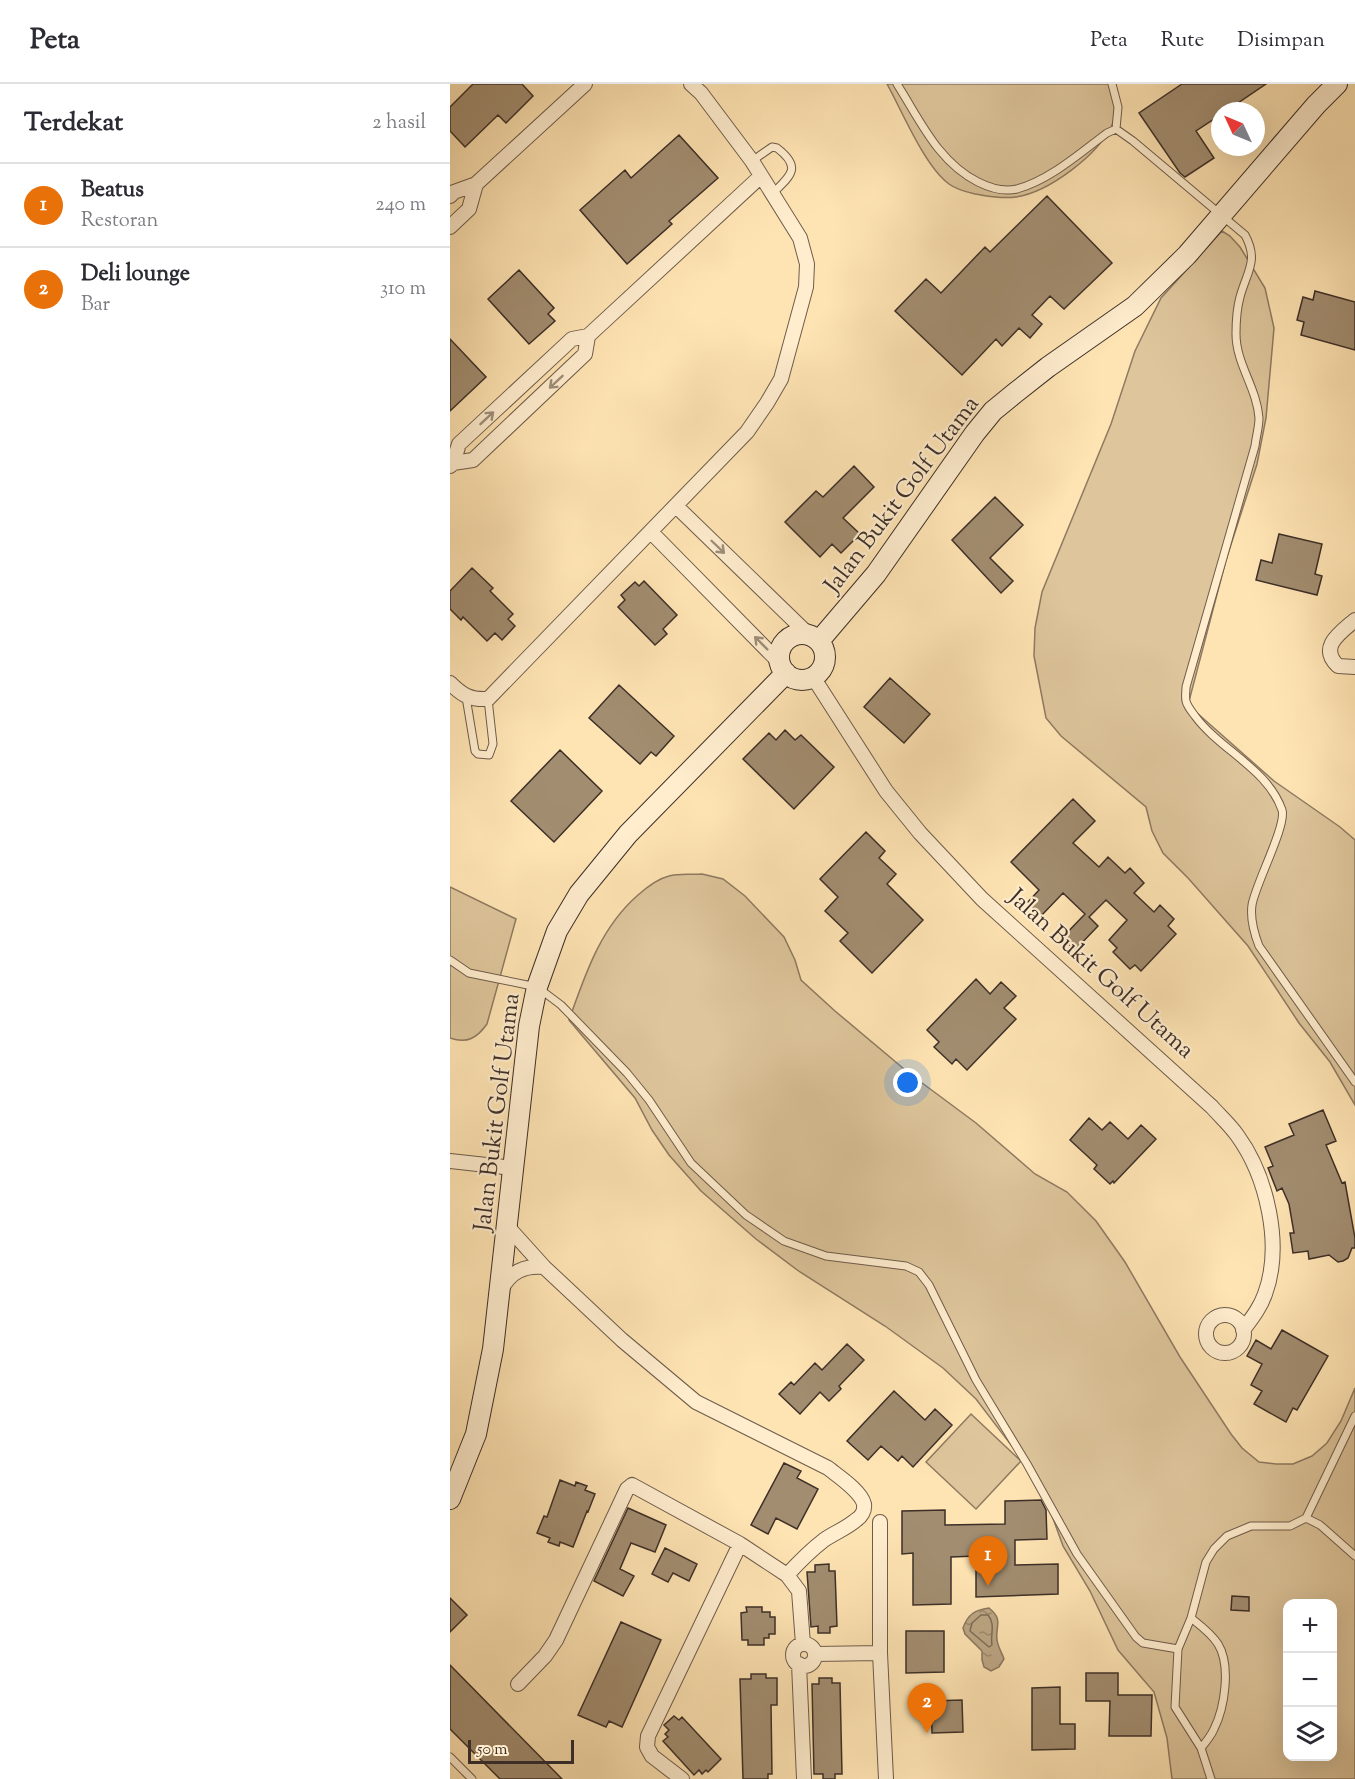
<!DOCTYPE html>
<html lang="id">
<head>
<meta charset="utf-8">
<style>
	body { margin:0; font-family:"Sorts Mill Goudy",serif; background:#f2f2f3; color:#2b2b33 }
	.controls { position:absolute; right:18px; bottom:18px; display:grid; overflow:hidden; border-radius:12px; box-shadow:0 6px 24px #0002 }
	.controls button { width:54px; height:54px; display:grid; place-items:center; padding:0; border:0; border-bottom:2px solid #e1e1e2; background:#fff; color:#2b2b33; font:30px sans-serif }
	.compass { position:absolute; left:761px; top:18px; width:54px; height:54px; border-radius:50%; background:#fff; box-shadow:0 6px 24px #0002; rotate:314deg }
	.scale { position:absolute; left:18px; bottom:15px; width:106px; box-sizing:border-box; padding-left:6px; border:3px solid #3d2f28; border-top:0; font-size:16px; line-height:21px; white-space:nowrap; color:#3d2f28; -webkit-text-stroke:4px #ffedce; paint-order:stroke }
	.you { position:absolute; left:458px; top:999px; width:21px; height:21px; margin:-15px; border:4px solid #fff; border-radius:50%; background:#1a73e8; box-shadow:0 0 0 9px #1a73e833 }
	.badge { display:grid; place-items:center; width:39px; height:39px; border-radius:50%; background:#8f2418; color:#fff; font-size:20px; font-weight:700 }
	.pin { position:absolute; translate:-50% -50px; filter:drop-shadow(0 2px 3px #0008) }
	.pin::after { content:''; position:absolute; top:32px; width:21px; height:18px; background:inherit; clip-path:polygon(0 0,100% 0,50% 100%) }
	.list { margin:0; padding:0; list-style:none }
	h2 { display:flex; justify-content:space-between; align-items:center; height:78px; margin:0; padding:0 24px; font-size:26px }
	h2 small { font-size:20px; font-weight:400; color:#7c7c81 }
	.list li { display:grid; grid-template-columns:39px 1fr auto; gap:18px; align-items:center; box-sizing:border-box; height:84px; padding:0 24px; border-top:2px solid #e1e1e2 }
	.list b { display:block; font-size:22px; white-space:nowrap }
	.list p { margin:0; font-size:20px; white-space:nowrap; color:#7c7c81 }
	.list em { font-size:20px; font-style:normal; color:#7c7c81 }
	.icon { flex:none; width:33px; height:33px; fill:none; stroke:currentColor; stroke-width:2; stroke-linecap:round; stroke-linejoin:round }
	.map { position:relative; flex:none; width:905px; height:1695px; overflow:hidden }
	header { display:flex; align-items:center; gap:36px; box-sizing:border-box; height:84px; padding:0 30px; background:#fff; border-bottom:2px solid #e1e1e2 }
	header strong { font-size:28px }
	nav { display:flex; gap:33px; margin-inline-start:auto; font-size:21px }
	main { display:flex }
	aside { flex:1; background:#fff }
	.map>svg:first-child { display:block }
	.green { fill:#dec59b; stroke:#8e7a62; stroke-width:1.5; fill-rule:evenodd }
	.water { fill:url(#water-ripples); stroke:#8a765f; stroke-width:1.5 }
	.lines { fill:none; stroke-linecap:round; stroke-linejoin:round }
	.shore { stroke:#7d6a56; stroke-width:1.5 }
	.building { fill:#a28d70; stroke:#3d2f28; stroke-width:1.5 }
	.lane-casing { stroke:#6e5c4b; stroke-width:9 }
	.street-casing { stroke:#6e5c4b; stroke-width:16 }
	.secondary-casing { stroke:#3d2f28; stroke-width:22 }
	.lane { stroke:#ffedce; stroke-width:7 }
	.street { stroke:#ffedce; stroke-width:14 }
	.secondary { stroke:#ffedce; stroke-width:20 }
	.oneway { stroke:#9e8e7b }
	.labels { text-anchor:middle; stroke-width:4.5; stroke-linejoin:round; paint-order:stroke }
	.street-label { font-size:24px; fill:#3d2f28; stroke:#ffedce }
</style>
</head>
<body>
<header>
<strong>Peta</strong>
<nav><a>Peta</a><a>Rute</a><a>Disimpan</a></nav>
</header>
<main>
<aside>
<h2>Terdekat<small>2 hasil</small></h2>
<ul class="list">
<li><span class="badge" style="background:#e8710a">1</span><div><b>Beatus</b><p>Restoran</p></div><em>240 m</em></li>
<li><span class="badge" style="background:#e8710a">2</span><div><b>Deli lounge</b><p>Bar</p></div><em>310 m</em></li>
</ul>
</aside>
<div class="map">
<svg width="905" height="1695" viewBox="0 0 905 1695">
	<defs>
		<pattern id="water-ripples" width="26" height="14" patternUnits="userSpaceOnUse" patternTransform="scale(1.5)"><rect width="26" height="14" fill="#bda684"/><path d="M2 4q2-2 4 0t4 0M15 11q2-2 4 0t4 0" fill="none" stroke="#9b886c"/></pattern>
	</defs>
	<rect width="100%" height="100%" fill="#ffe4b3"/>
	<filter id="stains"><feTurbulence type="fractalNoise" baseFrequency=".00333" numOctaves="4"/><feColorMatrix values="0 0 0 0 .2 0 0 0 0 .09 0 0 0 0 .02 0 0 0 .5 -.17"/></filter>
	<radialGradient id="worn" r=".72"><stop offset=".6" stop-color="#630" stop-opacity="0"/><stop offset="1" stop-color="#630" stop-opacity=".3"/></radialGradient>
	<!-- green -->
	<path class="green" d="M437 0H663C664 12 667 30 662 41 648 71 599 108 566 113 552 115 538 112 525 110 516 108 507 106 499 100 475 83 452 27 437 0Z
		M772 147 780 152 790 163 815 204 824 244 816 334 807 380 776 476 738 621 824 697 890 743 905 756V1021L880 978 849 939 798 862 738 794 713 769 702 747 696 723 611 652 596 634 584 572 585 544 592 508 661 340 685 267 711 214Z
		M252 790 273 795 295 812 334 853 345 876 351 896 385 927 460 990 526 1039 585 1090 617 1108 646 1137 675 1178 730 1273 781 1350 792 1364 809 1378 826 1380H843L862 1372 877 1359 891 1337 905 1304V1695H722L717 1654 704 1608 668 1566 640 1507 613 1462 596 1415 574 1378 526 1315 493 1284 435 1242 350 1188 306 1155 251 1107 219 1071 202 1046 185 1014 119 936C135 891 150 844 188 811 197 803 207 795 219 792 229 789 242 791 252 790ZM838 1520H882V1672H838Z
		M0 803 66 835 37 940C27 954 17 960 0 954Z
		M521 1330 571 1377 526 1425 476 1378Z"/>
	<!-- water -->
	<path class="water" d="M539 1524C554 1536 545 1542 547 1556 548 1563 552 1569 554 1575L549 1583 541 1587 534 1583 532 1576V1567L515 1550 513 1544C518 1530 525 1526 539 1524Z"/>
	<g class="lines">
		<!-- shore -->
		<path class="shore" d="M531 1531H538C546 1541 540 1550 542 1561L539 1563 520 1547 522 1539Z"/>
	</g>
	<!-- building -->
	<path class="building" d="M23 0H72L83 12 56 39 48 31 15 63 0 47V23Z
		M732 0H816L776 27H770V31L746 47 764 74 735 93 730 89 689 29Z
		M229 51 268 94 219 137 222 140 177 180 130 126 175 86 181 94Z
		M597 112 662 179 614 225 600 212 582 231 592 240 580 254 569 244 552 262 546 255 512 291 445 227 476 195 491 209 535 163 540 168Z
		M69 186 104 224 98 230 105 237 79 260 38 215Z
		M865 207 905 218V266L851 251 854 238 847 236 853 213 863 216Z
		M0 255 36 293 0 327Z
		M404 382 424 403 393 434 410 450 391 469 382 460 370 473 335 438 366 407 373 413Z
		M545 413 573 441 540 474 563 497 551 509 502 456Z
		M829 450 872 460 865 490 872 492 867 511 806 496 811 476 822 479Z
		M22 484 43 504 40 507 63 530 58 535 65 542 52 556 45 549 37 557 13 533 11 536 0 525V507Z
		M194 497 227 531 213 545 217 550 205 561 168 523 175 516 171 511 185 498 189 502Z
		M440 594 480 630 454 659 414 623Z
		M169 601 224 652 206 672 201 668 190 680 139 634Z
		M335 646 345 656 351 651 384 683 344 725 293 675 319 649 326 656Z
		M110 666 152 707 104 758 61 717Z
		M623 715 645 737 623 759 649 783 658 773 675 789 680 784 694 799 684 809 704 828 710 821 724 835 718 842 726 850 691 887 685 881 680 885 663 868 667 864 659 856 677 836 656 816 639 833 648 842 625 866 612 854 635 830 613 809 591 832 578 818 589 806 561 778Z
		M416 748 435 767 429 774 446 790 437 800 473 836 422 889 390 857 398 849 375 827 388 813 370 795Z
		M526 895 540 910 551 898 566 912 554 924 566 935 517 986 506 975 502 980 484 963 489 958 477 946Z
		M873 1026 886 1057 876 1061 892 1099 895 1098 905 1154V1164H902L898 1174 893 1177 888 1178 879 1171 859 1175 858 1167 843 1169 840 1149H844L839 1120 832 1104 827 1107 818 1084 823 1082 815 1063 844 1051 839 1040Z
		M639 1034 652 1046 660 1038 678 1055 691 1041 706 1055 664 1099 663 1097 660 1100 644 1085 647 1081 620 1056Z
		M832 1246 878 1272 847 1326 843 1324 836 1338 804 1320 812 1307 801 1301 812 1280 797 1272 806 1256 821 1265Z
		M397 1260 414 1276 389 1302 391 1305 379 1317 370 1308 350 1330 329 1310 341 1298 344 1301 365 1279 372 1286Z
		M444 1307 475 1336 485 1325 502 1341 463 1383 452 1372 448 1377 431 1362 418 1376 397 1357Z
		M334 1379 351 1387 347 1394 368 1405 347 1445 326 1434 318 1450 301 1441Z
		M110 1396 125 1402 126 1398 137 1402 135 1406 145 1410 138 1428 137 1427 123 1463 110 1458 109 1462 98 1458 100 1454 87 1449 94 1432 97 1433Z
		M591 1416 596 1426 597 1455 565 1456V1481L608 1480V1510L526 1513V1472L501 1473V1520L463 1521V1469L452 1470V1427L495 1426V1441L555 1440V1417Z
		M178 1424 216 1441 205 1468 181 1459 170 1485 184 1492 173 1512 144 1497Z
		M215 1464 247 1480 239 1497 223 1489 218 1498 202 1490Z
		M379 1480V1487H385L387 1542 380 1543V1549H368V1542L361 1543 357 1488H365V1481Z
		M782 1512 799 1513V1527L781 1526Z
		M0 1514 17 1531 0 1548Z
		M296 1523H312V1528H320V1533H325V1550H319V1554H314V1561H298V1556H292L291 1529 297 1528Z
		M171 1538 211 1556 172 1643 159 1637 156 1643 128 1631Z
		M456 1547H494V1588L456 1589Z
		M0 1581 112 1695H50L0 1645Z
		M636 1589H668V1611H702L701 1652H659L660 1617H636Z
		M301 1590H316V1594H327V1621H321L322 1690H318V1695H293L290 1595H301Z
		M369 1594H382V1599H390L392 1690H385V1695H373V1690H364L362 1600H369Z
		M610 1603V1640H625V1665L582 1666V1604Z
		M512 1616 513 1648 482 1649 481 1617Z
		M224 1632 229 1636 232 1633 271 1675 258 1688 256 1686 252 1690 249 1686 244 1691 213 1657 218 1653 215 1650 219 1646 214 1641Z"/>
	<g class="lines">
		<defs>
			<path id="lane" d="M447 0C470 36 488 78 528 98 540 104 554 108 567 105 600 96 630 69 657 49L666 45 683 57 795 151C809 177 797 187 790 213 787 224 786 238 786 250 786 280 807 304 809 334 809 343 806 353 805 362L736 603C736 607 735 613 736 617 737 622 742 628 745 632 770 666 818 685 832 726 837 741 805 801 802 821 800 835 804 849 809 862L905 998
				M662 0 668 23 666 45
				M302 77 322 63 327 64C353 84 340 92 322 110
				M16 613 25 667 28 670 39 671 43 660 38 615
				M0 876 19 889 87 903 111 921 177 989 199 1016 241 1079 296 1131 334 1157 376 1172 456 1182 469 1188 479 1201 526 1296 577 1380 627 1470 686 1553 693 1559 728 1565
				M856 1434 870 1441 905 1472
				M741 1534C751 1542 761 1549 768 1560 781 1581 775 1623 764 1645 761 1652 756 1658 751 1664
				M0 1673 22 1695
				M761 1695 751 1664 725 1623 728 1565 741 1534 756 1478 764 1465 777 1452 801 1442H840L856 1434 905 1332"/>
			<path id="street" d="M0 112 4 108 26 100 135 0
				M0 143 19 125 26 100
				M3 379 23 376 135 270 138 252
				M0 382 3 379 9 360 122 255 138 252 310 93
				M226 422 359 551
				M201 448 330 579
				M905 536C890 549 868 563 888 582L905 583
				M363 593 436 707 470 749 532 815 762 1023C770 1032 780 1041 787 1051 817 1092 833 1161 815 1210 810 1224 802 1234 793 1246
				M0 599C12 611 20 616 38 615L297 348 317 319 331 295 356 203 357 180 350 154 302 77 251 9 241 0
				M0 1077 63 1084
				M57 1142 94 1183 172 1256 246 1318 378 1384C388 1392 411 1407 414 1420 415 1427 411 1433 406 1436 397 1444 384 1449 374 1456 361 1466 349 1478 337 1491
				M51 1206C60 1188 74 1181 94 1183
				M756 1250a19 19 0 1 1 38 0a19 19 0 1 1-38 0Z
				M430 1438V1569L436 1695
				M343 1571a11 11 0 1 1 22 0a11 11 0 1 1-22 0Z
				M365 1570 430 1569
				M349 1580 354 1695
				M68 1600 95 1572 106 1556 177 1405 182 1401 290 1460 337 1491 349 1507 353 1560
				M232 1695 202 1672 197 1663 198 1652 290 1460"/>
			<path id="secondary" d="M329 573a23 23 0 1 1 46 0a23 23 0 1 1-46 0Z
				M369 557 426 490 525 349 543 327 565 309 598 283 685 222 737 171 866 21 887 0
				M0 1415 26 1350 43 1265 79 942 87 903 107 847 129 810 178 750 336 589"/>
		</defs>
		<!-- lane casing -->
		<use href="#lane" class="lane-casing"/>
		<!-- street casing -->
		<use href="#street" class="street-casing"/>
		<!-- secondary casing -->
		<use href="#secondary" class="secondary-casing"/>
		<!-- lane -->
		<use href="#lane" class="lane"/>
		<!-- street -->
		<use href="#street" class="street"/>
		<!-- secondary -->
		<use href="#secondary" class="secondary"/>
	</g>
	<!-- one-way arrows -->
	<defs><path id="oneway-shaft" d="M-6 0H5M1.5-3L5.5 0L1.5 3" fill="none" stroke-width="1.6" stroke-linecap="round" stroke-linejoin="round" transform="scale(1.5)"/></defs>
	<g class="oneway">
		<use href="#oneway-shaft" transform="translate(106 298) rotate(137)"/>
		<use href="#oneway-shaft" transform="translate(37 334) rotate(-43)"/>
		<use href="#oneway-shaft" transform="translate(268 463) rotate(44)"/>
		<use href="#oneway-shaft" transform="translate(311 559) rotate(-135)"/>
	</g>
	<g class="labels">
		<!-- street labels -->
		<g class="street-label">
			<text transform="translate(451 410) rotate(-53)" y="8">Jalan Bukit Golf Utama</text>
			<text transform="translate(652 889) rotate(42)" y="8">Jalan Bukit Golf Utama</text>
			<text transform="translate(46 1028) rotate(-83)" y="8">Jalan Bukit Golf Utama</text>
		</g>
	</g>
	<rect width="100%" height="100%" filter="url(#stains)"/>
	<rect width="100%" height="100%" fill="url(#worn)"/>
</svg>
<div class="controls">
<button>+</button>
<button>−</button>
<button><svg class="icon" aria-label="layers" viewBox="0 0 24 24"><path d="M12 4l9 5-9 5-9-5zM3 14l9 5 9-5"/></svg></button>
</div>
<svg class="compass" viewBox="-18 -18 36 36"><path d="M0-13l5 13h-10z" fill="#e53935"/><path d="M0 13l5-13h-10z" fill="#7c7c81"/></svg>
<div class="scale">50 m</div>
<div class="you"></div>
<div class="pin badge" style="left:538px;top:1502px;background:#e8710a">1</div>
<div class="pin badge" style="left:477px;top:1649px;background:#e8710a">2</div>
</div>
</main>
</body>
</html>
